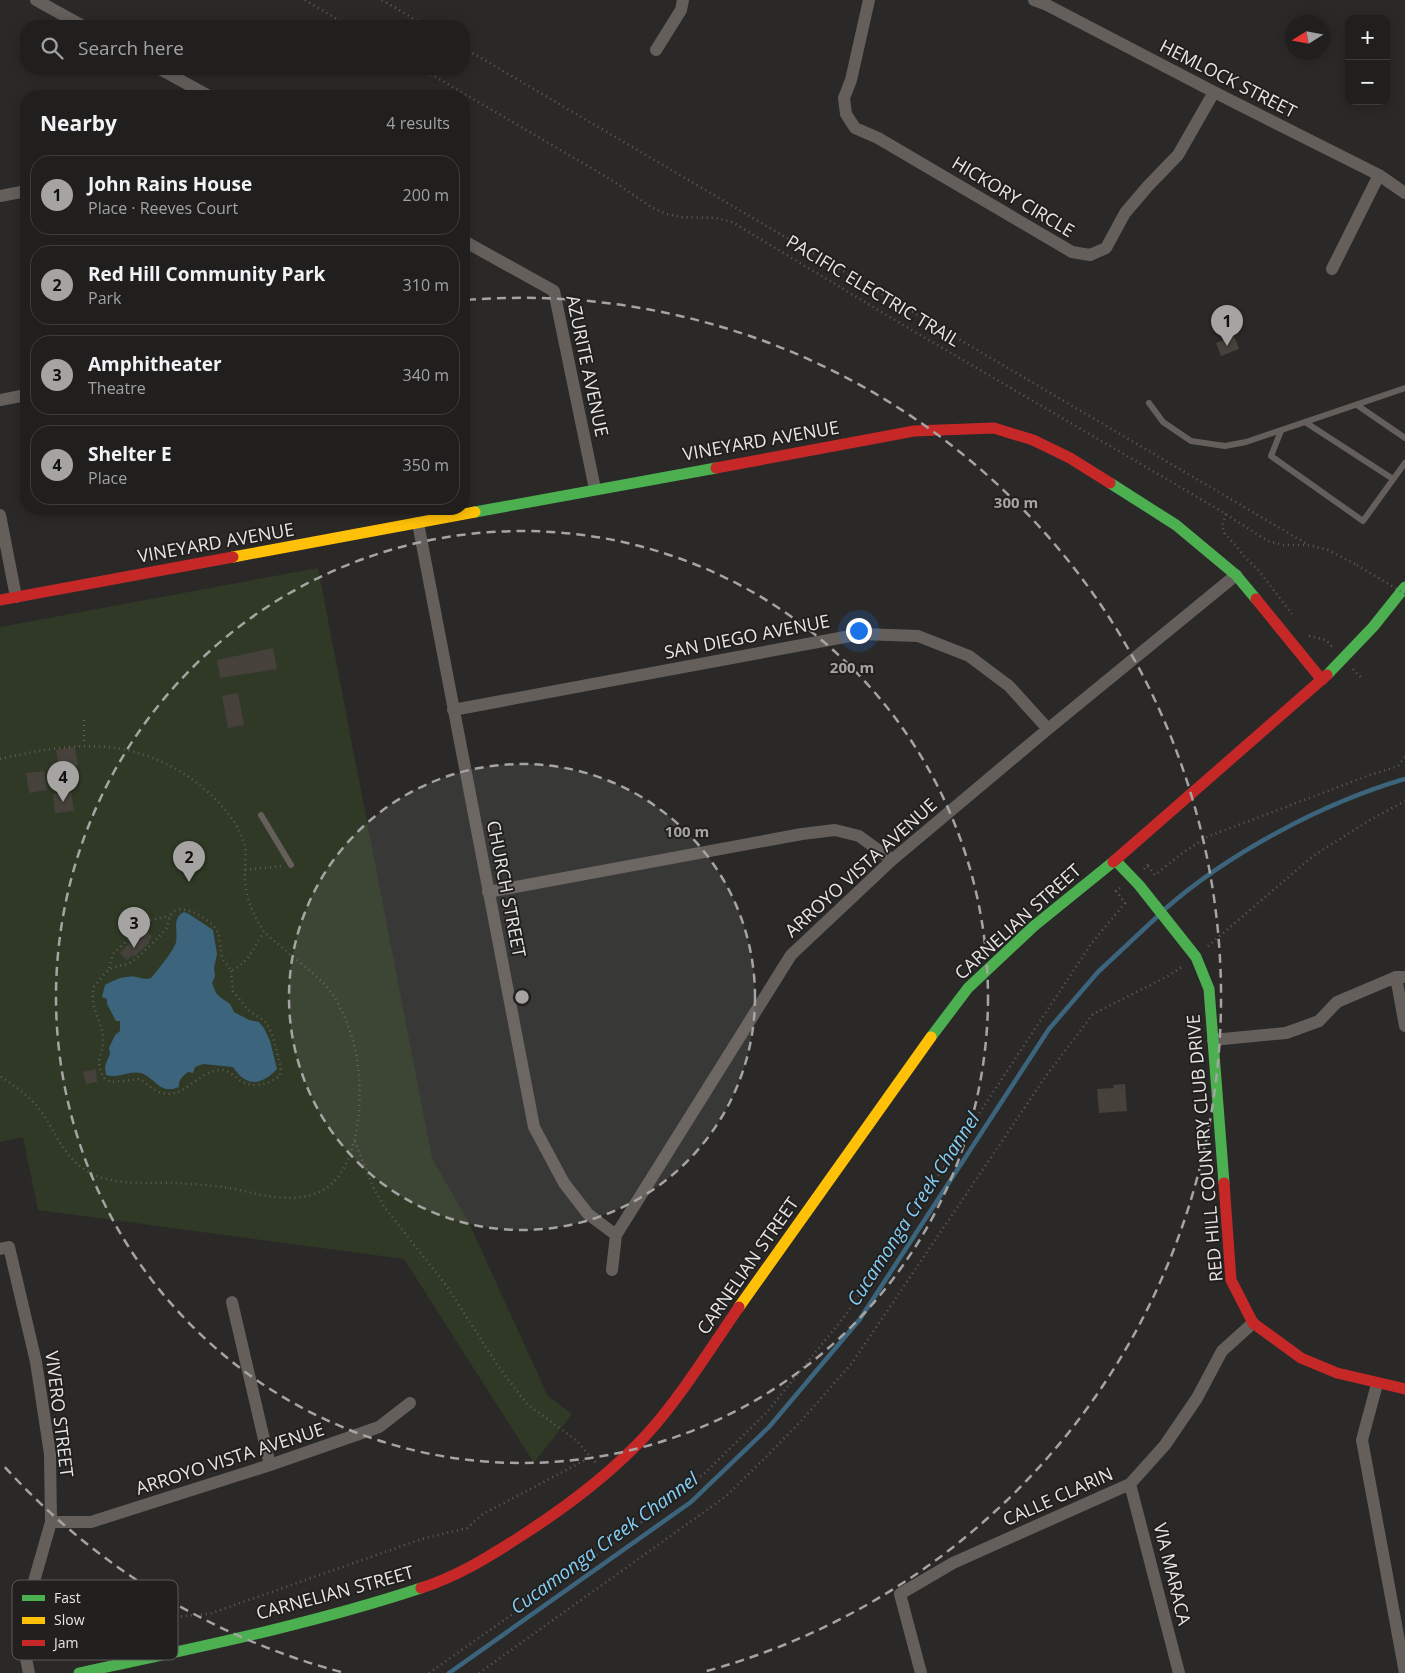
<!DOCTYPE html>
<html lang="en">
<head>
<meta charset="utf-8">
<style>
	body { margin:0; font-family:"Open Sans",sans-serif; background:#282727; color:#f1f3f6 }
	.controls { position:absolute; right:15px; top:15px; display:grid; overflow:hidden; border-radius:10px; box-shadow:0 2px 12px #0003 }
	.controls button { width:45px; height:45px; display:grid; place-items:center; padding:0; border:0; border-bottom:1px solid #3d3d3c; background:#201f1e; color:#f1f3f6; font:25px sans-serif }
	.compass { position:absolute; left:1285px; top:15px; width:45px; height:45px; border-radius:50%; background:#201f1e; box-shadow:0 2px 12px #0003; rotate:259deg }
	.you { position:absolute; left:858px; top:630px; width:18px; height:18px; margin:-12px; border:4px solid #fff; border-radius:50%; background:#1a73e8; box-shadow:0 0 0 8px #1a73e833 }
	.badge { display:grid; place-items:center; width:32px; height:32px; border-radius:50%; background:#a5a4a2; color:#111; font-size:16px; font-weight:700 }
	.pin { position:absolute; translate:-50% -41px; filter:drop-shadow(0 1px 2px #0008) }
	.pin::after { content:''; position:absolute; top:26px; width:18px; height:15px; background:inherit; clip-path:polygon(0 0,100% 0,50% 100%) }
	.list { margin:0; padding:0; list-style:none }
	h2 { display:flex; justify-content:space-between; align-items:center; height:65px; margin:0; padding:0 20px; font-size:21px }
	h2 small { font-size:16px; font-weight:400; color:#a2a2a4 }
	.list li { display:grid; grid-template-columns:32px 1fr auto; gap:15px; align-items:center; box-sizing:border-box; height:80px; margin:0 10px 10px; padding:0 10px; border:1px solid #3d3d3c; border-radius:20px }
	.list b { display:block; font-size:19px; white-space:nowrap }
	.list p { margin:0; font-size:16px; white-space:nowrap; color:#a2a2a4 }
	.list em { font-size:16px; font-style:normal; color:#a2a2a4 }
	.icon { flex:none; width:28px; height:28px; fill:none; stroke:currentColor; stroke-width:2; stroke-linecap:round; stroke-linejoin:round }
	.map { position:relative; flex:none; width:1405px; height:1673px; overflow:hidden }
	.search { position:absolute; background:#201f1e; box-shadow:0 2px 12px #0003; left:20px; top:20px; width:450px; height:55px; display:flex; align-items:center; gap:12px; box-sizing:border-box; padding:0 18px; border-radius:20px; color:#a2a2a4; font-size:19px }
	.panel { position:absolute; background:#201f1e; box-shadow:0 2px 12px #0003; left:20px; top:90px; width:450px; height:425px; border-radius:20px }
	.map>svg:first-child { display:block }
	.green { fill:#2f3926 }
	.water { fill:#3c647c }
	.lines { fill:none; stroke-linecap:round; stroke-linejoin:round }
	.stream { stroke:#3c647c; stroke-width:4.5 }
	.building { fill:#46423b }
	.path { stroke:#605d5a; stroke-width:2.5; stroke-dasharray:1 4; stroke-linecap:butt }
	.lane { stroke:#655f5b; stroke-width:6 }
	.street { stroke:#655f5b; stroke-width:12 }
	.fast { stroke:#4caf50; stroke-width:11 }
	.slow { stroke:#ffc107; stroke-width:11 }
	.jam { stroke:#c62828; stroke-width:11 }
	.path-bridge { stroke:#605d5a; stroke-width:2.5; stroke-dasharray:1 4; stroke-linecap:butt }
	.ring { fill:none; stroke:#a5a4a2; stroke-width:2.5; stroke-dasharray:9 6 }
	.labels { text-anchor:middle; stroke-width:4; stroke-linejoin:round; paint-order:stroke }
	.street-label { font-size:18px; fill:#e7e6e4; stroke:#21201e }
	.water-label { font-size:19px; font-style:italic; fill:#84cdf6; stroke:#21201e }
	.key { fill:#21201e; stroke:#5c5b59; stroke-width:1 }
	.key-label { font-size:14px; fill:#e7e6e4 }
	.centre { fill:#a5a4a2; stroke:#21201e; stroke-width:2.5 }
	.ring-label { font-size:15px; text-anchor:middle; font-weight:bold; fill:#a5a4a2; stroke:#21201e; stroke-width:4; stroke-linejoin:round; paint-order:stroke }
</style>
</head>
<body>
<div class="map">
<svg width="1405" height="1673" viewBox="0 0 1405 1673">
	<rect width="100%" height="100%" fill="#2a2928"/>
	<!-- green -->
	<path class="green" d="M318 568 432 1158 468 1221 548 1396 572 1414 534 1463 404 1259 38 1210 23 1137 0 1142V627Z"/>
	<!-- water -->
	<path class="water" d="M184 912 189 914 213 930 217 954 214 968 215 976 212 983 216 993 220 997 230 1004 234 1012 249 1020 259 1022 264 1028 270 1041 277 1069C261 1086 246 1087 233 1067L203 1064 195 1067 193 1073 188 1072C183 1076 178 1080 179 1087 159 1095 157 1079 141 1073 129 1070 118 1079 106 1075L105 1066 110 1054 109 1048 115 1035 120 1031V1021H116L107 1004V999L102 997 105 985C114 980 125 975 136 977 142 978 145 980 151 978 159 968 169 957 175 945 180 934 170 919 184 912Z"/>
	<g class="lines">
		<!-- stream -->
		<path class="stream" d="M1165 909C1229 853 1323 803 1405 779
			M449 1673 691 1502 769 1427 860 1319 1049 1029 1098 972 1159 915"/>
	</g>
	<!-- building -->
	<path class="building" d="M1234 336 1239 349 1221 356 1216 343Z
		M273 648 277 669 220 678 217 660Z
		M238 693 244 725 228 728 222 696Z
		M75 747 78 765 59 769 56 750Z
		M44 771 47 790 29 793 26 773Z
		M71 791 74 811 55 813 53 794Z
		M145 928 152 937 149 940V943L135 956H132L127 960 120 953Z
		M96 1069 97 1082 86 1084 83 1072Z
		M1125 1084 1127 1111 1099 1113 1097 1089 1114 1088 1113 1085Z"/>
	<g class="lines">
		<!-- path -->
		<path class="path" d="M305 0 349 26
			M382 0 426 26
			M464 48 1307 544
			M422 69 610 179 651 207 666 214 682 217 716 218 732 222 898 322 1216 508 1268 541 1283 545H1309L1328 550 1357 565
			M1226 514 1222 526 1225 534 1239 549 1243 555 1259 571 1292 614
			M1309 636 1326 640 1332 647
			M1353 669 1362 679
			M84 720V745
			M0 759C73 742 133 735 197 783 215 797 235 817 243 840 248 853 244 867 245 881 246 898 254 917 263 930 267 936 274 940 279 945 295 959 322 978 333 995 344 1013 352 1033 356 1054 364 1092 361 1169 323 1190 293 1207 254 1192 224 1187 208 1185 192 1184 176 1183 146 1182 110 1187 84 1169 61 1154 54 1127 37 1106 27 1094 13 1085 0 1076
			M1148 866 1155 875 1181 854 1207 837 1370 775 1398 766 1405 757
			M1144 869 1150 862
			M245 870 281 866
			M1208 946 1313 856 1370 820 1405 801
			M109 968 113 954 149 920 170 916
			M231 971 233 991 248 1010 265 1021 272 1034 281 1068 280 1076C268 1084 255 1089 241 1081 234 1077 230 1070 222 1070 198 1069 184 1102 159 1092 152 1089 146 1083 140 1079L111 1082 105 1079C93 1062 103 1055 103 1039 103 1022 88 1005 94 987 96 984 99 981 101 978 113 962 120 969 133 961 139 957 162 934 166 929 169 924 168 919 171 914 181 901 209 919 216 929 222 938 219 949 223 959 225 963 229 966 231 971 251 961 252 948 264 932
			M355 1141 372 1185 385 1208 446 1285 498 1366 527 1404 577 1441 596 1463
			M46 1648 58 1650 160 1618 209 1614 422 1539 467 1528 483 1514 591 1457
			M429 1673 622 1537 705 1473 767 1412 848 1312 1091 944 1125 903 1116 891 1120 888
			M479 1673 725 1497 768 1455 802 1420 852 1363 1046 1076 1093 1014 1168 976 1182 967"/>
		<!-- lane -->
		<path class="lane" d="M1149 403 1163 422 1191 441 1225 446 1246 442 1405 388
			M1357 405 1405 438
			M1305 422 1393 479
			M1281 431 1271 456 1363 521 1405 463
			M261 815 291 865"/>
		<!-- street -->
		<path class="street" d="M36 0 83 26
			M869 0 851 80 844 98 846 114 855 128 878 138 1072 252 1090 255 1106 248 1125 213 1148 186 1178 155 1214 92
			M1034 0 1045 4 1214 92 1379 175 1405 193
			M656 50 681 10 683 0
			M160 69 209 96
			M0 196 26 191
			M464 241 554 291 595 489
			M1332 269 1379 175
			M0 400 26 395
			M0 515 16 597
			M418 523 534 1127 564 1183 588 1214 616 1235
			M453 710 861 634 918 636 969 656 1009 686 1048 729
			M488 892 802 834 835 830 859 836 892 860
			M1396 977 1405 1026
			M1213 1040 1286 1033 1319 1021 1337 1002 1396 977H1405
			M0 1249 9 1247 36 1362 50 1454 51 1522 20 1630 29 1673
			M612 1270 616 1235 791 955 892 860 1048 729 1236 575
			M232 1302 270 1465
			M1377 1384 1362 1440 1405 1673
			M1130 1484 1179 1673
			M51 1522H91L270 1465 379 1427 410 1403
			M921 1673 900 1594 953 1563 1130 1484 1165 1445 1197 1398 1222 1351 1253 1323"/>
		<!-- fast -->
		<path class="fast" d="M1110 483 1176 525 1236 575 1256 599
			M475 512 716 468
			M1327 675 1373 627 1405 587
			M1115 860 1139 885 1196 957 1209 989 1224 1183
			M931 1037 968 988 1034 926 1113 862
			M79 1673C194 1648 309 1625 421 1588"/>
		<!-- slow -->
		<path class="slow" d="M233 557 475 512
			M739 1307 931 1037"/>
		<!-- jam -->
		<path class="jam" d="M716 468 914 431 994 428 1033 440 1070 458 1110 483
			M1256 599 1322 680
			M0 600 233 557
			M1113 862 1327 675
			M1224 1183 1231 1280 1253 1323 1301 1358 1337 1373 1405 1389
			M421 1588C456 1577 487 1558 518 1538 565 1508 610 1475 648 1433 682 1395 710 1349 739 1307"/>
		<!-- path-bridge -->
		<path class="path-bridge" d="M1357 565 1405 594"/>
	</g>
	<!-- distance rings -->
	<circle cx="522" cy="997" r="233" fill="#a5a4a2" fill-opacity=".12"/>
	<g class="ring">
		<circle cx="522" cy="997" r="233"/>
		<circle cx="522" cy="997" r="466"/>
		<path d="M341 1672A699 699 0 0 1 3 1465M467 300A699 699 0 0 1 703 1672"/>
	</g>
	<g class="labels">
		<!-- street labels -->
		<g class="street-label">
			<text transform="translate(1228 79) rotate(27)" y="6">HEMLOCK STREET</text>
			<text transform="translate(1013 197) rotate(31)" y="6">HICKORY CIRCLE</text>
			<text transform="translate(873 291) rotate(31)" y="6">PACIFIC ELECTRIC TRAIL</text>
			<text transform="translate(587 366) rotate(78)" y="6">AZURITE AVENUE</text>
			<text transform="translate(761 441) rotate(-10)" y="6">VINEYARD AVENUE</text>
			<text transform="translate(216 543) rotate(-10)" y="6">VINEYARD AVENUE</text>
			<text transform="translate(747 637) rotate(-11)" y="6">SAN DIEGO AVENUE</text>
			<text transform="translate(861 868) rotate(-42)" y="6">ARROYO VISTA AVENUE</text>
			<text transform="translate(506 889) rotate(79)" y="6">CHURCH STREET</text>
			<text transform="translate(1018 922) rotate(-42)" y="6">CARNELIAN STREET</text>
			<text transform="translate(1205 1148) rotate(-95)" y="6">RED HILL COUNTRY CLUB DRIVE</text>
			<text transform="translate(748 1266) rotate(-55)" y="6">CARNELIAN STREET</text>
			<text transform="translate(59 1414) rotate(83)" y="6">VIVERO STREET</text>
			<text transform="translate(230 1459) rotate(-18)" y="6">ARROYO VISTA AVENUE</text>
			<text transform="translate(1058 1497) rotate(-24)" y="6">CALLE CLARIN</text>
			<text transform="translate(1172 1574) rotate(76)" y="6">VIA MARACA</text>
			<text transform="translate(335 1593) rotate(-15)" y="6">CARNELIAN STREET</text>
		</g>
		<!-- water labels -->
		<g class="water-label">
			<text transform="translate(913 1209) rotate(-57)" y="7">Cucamonga Creek Channel</text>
			<text transform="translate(604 1543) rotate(-36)" y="7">Cucamonga Creek Channel</text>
		</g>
	</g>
	<!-- legend -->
	<rect x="12" y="1580" width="166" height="80" rx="8" class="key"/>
	<rect x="22" y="1595" width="23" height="6" fill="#4caf50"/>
	<rect x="22" y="1617" width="23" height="7" fill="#ffc107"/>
	<rect x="22" y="1640" width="23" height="6" fill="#c62828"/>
	<g class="key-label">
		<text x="54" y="1603">Fast</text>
		<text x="54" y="1625">Slow</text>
		<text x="54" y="1648">Jam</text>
	</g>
	<circle cx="522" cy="997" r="8" class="centre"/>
	<g class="ring-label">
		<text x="1016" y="508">300 m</text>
		<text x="852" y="673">200 m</text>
		<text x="687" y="837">100 m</text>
	</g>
</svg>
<div class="controls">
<button>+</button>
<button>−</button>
</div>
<svg class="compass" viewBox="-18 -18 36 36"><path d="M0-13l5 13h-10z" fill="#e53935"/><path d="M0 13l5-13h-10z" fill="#a2a2a4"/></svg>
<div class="you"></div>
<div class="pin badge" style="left:1227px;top:346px">1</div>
<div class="pin badge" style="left:189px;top:882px">2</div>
<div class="pin badge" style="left:134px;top:948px">3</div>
<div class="pin badge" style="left:63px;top:802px">4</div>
<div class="search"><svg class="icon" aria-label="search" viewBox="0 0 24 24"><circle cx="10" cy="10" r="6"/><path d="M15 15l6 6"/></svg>Search here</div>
<section class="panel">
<h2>Nearby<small>4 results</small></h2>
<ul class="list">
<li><span class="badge">1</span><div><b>John Rains House</b><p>Place · Reeves Court</p></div><em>200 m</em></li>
<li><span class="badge">2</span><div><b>Red Hill Community Park</b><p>Park</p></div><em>310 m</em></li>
<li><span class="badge">3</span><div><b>Amphitheater</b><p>Theatre</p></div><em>340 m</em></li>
<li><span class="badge">4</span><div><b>Shelter E</b><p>Place</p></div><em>350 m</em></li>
</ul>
</section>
</div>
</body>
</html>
